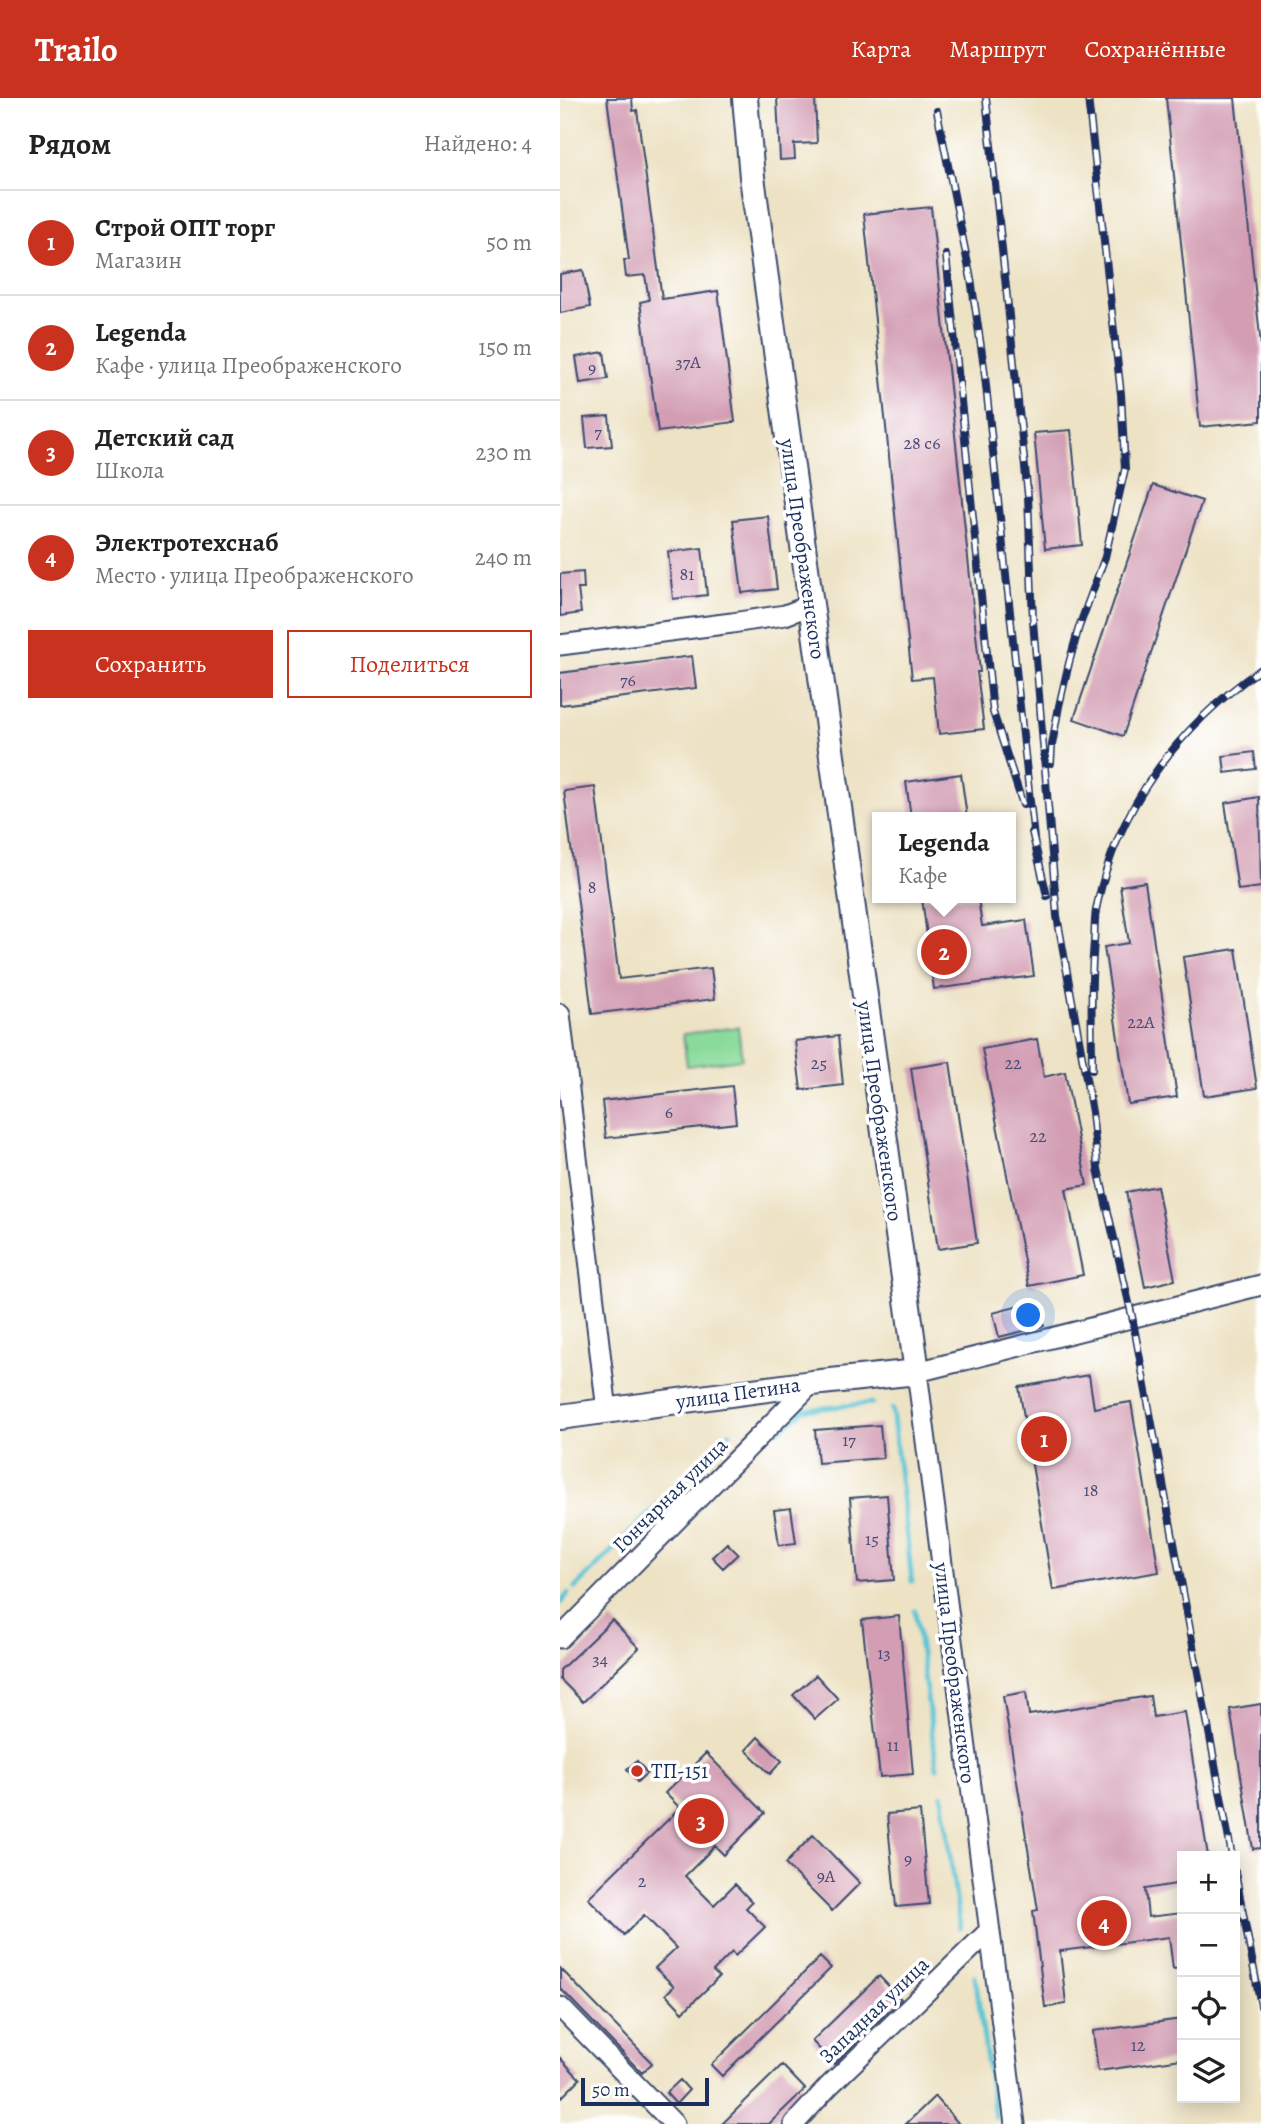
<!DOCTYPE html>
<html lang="ru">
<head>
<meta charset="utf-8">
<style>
	body { margin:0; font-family:Alegreya,serif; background:#f6f6f6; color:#222 }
	.controls { position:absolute; right:21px; bottom:21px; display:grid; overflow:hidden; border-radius:0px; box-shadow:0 4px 18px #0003 }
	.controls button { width:63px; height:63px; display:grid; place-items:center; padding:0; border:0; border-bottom:2px solid #e0e0e0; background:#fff; color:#222; font:35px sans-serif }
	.scale { position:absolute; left:21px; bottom:18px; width:128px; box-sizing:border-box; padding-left:7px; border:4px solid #1b2f5e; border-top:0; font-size:19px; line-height:24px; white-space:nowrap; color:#1b2f5e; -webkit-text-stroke:5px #fff; paint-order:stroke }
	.you { position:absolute; left:469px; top:1218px; width:24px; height:24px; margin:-18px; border:5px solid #fff; border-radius:50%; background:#1a73e8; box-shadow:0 0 0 10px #1a73e833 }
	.badge { display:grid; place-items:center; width:46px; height:46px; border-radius:50%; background:#c8321e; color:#fff; font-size:23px; font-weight:700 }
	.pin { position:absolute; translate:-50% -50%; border:4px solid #fff; box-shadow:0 2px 7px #0006 }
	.popup { position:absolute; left:312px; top:714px; width:144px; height:91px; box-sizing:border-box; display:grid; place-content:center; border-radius:0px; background:#fff; filter:drop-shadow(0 2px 5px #0005); font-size:23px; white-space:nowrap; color:#767676 }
	.popup b { font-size:26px; color:#222 }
	.popup::after { content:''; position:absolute; left:50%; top:100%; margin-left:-14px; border:14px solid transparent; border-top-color:#fff }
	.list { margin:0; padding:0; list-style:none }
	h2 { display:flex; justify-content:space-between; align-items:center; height:91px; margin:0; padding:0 28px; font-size:30px }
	h2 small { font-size:23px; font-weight:400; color:#767676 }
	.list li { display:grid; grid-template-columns:46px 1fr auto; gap:21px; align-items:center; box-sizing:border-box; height:105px; padding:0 28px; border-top:2px solid #e0e0e0 }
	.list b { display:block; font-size:26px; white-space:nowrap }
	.list p { margin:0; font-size:23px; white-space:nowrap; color:#767676 }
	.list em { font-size:23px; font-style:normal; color:#767676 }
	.actions { display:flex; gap:14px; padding:21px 28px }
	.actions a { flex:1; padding:16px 0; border:2px solid #c8321e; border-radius:0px; text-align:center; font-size:24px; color:#c8321e }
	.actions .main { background:#c8321e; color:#fff }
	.icon { flex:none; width:38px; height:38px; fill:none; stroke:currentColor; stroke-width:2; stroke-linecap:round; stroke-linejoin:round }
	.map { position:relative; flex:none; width:701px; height:2026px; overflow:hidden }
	header { display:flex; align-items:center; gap:42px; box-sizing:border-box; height:98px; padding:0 35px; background:#c8321e; color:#fff }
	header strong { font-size:33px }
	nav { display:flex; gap:38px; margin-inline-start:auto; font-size:24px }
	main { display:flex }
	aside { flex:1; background:#fff }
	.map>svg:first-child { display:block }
	.green { fill:#8adb9b; stroke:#52857c; stroke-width:2 }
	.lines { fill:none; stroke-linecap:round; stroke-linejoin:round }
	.stream { stroke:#5ac5d4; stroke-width:5 }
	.building { fill:#d39eb4 }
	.minor-casing { stroke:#3a4a6d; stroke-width:23 }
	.tertiary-casing { stroke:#3a4a6d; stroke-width:28 }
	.minor { stroke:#fff; stroke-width:19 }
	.tertiary { stroke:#fff; stroke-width:24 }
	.rail-casing { stroke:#1b2f5e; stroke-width:8 }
	.rail { stroke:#fff; stroke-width:5; stroke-dasharray:16; stroke-linecap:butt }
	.poi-dot { fill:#c8321e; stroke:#fff; stroke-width:2.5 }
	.labels { text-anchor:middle; stroke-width:7; stroke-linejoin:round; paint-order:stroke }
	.number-label { font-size:18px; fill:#494b74 }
	.street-label { font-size:21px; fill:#1b2f5e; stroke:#fff }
	.poi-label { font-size:21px; fill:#1b2f5e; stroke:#fff; text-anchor:start }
</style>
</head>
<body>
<header>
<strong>Trailo</strong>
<nav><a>Карта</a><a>Маршрут</a><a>Сохранённые</a></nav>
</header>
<main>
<aside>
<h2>Рядом<small>Найдено: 4</small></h2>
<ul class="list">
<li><span class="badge">1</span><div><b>Строй ОПТ торг</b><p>Магазин</p></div><em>50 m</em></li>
<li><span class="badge">2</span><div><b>Legenda</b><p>Кафе · улица Преображенского</p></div><em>150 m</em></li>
<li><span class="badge">3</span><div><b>Детский сад</b><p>Школа</p></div><em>230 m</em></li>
<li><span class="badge">4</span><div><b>Электротехснаб</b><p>Место · улица Преображенского</p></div><em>240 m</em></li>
</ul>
<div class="actions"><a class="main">Сохранить</a><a>Поделиться</a></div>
</aside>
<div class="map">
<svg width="701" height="2026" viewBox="0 0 701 2026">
	<rect width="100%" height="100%" fill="#fff"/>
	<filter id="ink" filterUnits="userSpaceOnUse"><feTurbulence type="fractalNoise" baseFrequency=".0143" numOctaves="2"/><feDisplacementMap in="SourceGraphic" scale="14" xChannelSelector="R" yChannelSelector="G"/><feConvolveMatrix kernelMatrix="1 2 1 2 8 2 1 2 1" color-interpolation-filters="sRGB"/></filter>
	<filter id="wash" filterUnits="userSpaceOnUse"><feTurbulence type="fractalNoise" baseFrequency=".00686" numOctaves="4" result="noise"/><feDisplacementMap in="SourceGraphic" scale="28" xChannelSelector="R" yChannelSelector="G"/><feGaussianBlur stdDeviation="1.57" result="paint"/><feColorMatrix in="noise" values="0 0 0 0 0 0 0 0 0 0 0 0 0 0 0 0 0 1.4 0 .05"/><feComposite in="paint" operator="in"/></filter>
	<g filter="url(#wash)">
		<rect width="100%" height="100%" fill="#ede2c4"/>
		<!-- green -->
		<path class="green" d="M178 929 182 961 127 968 123 936Z"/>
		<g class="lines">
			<!-- stream -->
			<path class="stream" d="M332 1311 352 1483
				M219 1333 244 1312 312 1305
				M15 1490 170 1335
				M0 1505 8 1496
				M355 1513 377 1670
				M382 1697 400 1830
				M415 1878 435 2019"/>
		</g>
		<g id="blocks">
			<!-- building -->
			<path class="building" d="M47 0H72L73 13 77 12 102 201 158 193 175 324 98 334 80 204 89 202 85 177 66 179 64 162H69Z
				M217 0H255L257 45 234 46 235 61 220 62Z
				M606 0H675L701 248V323L640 329Z
				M371 109 420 574H417L424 631 379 636 373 579 352 581 304 116Z
				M23 172 30 209 0 215V176Z
				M44 254 48 281 20 285 16 259Z
				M49 318 52 348 27 350 24 320Z
				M511 332 522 447 485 451 474 335Z
				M593 387 642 403 563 638 514 621Z
				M208 418 217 491 182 495 173 422Z
				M142 450 147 497 113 501 108 454Z
				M23 474 24 491H18L21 515 0 518V476Z
				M132 558 136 590 0 607V575Z
				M694 654 696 671 665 675 663 658Z
				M401 676 407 719H351L346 684Z
				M35 689 59 881 151 870 155 901 32 916 4 693Z
				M699 699 701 789 678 792 665 705Z
				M585 784 617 999 568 1006 544 849 569 845 560 788Z
				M362 800H418L422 828 466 822 474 878 374 891Z
				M676 851 697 990 644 998 623 859Z
				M278 938 283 987 241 992 235 943Z
				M477 941 484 979 505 974 527 1087 506 1091 523 1177 469 1188 422 951Z
				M390 964 417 1145 378 1151 351 970Z
				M172 988 176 1025 46 1040 42 1003Z
				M597 1088 615 1182 585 1189 566 1094Z
				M478 1203 484 1228 439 1239 433 1215Z
				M529 1277 534 1310 571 1304 599 1474 493 1492 459 1289Z
				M320 1327 323 1360 258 1365 255 1332Z
				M327 1397 334 1482 297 1485 290 1400Z
				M231 1410 236 1445 219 1447 214 1412Z
				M167 1445 178 1456 163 1470 152 1459Z
				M339 1518 353 1676 320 1679 302 1522Z
				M52 1522 79 1550 23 1604 0 1581V1572Z
				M256 1577 278 1601 255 1621 233 1597Z
				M466 1594 469 1617 590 1598 593 1619 625 1614 648 1758H622V1785L585 1791 588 1819 622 1815V1870L613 1871 609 1839 500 1853 506 1906 485 1909 473 1813 478 1812 443 1598Z
				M701 1606V1750L693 1751 670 1611Z
				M198 1639 222 1663 210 1676 186 1652Z
				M146 1655 205 1715 164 1757 155 1748 125 1778 154 1807 175 1786 192 1804 186 1810 205 1829 175 1858 172 1854 153 1873 159 1879 123 1914 106 1896 114 1888 95 1870 116 1850 84 1817 64 1837 28 1800 120 1710 105 1695Z
				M77 1663 87 1675 77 1684 67 1671Z
				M360 1713 369 1806 336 1809 327 1716Z
				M253 1737 300 1785 272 1813 225 1766Z
				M260 1859 271 1870 162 1978 151 1967Z
				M0 1870 92 1965 82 1975 0 1890Z
				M319 1878 341 1901 274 1966 252 1943Z
				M622 1921V1961L538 1973 533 1933Z
				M0 1960 20 1981 0 2001Z
				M222 1967 245 1991 209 2026H162Z
				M120 1982 129 1992 116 2006 106 1995Z
				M375 1998 399 2026H346Z"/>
		</g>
	</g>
	<g filter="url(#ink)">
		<use href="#blocks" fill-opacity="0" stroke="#3a4a6d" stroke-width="2"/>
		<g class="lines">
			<defs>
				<path id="minor" d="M0 547 172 525 225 517 251 507
					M0 916 47 1313
					M0 1540 252 1285
					M0 1909 114 2026
					M234 2026 269 1988 429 1833
					M455 2026 357 1274 701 1187"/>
				<path id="tertiary" d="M0 1319 252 1285 357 1274 192 79 185 0"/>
			</defs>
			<!-- minor casing -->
			<use href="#minor" class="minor-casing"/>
			<!-- tertiary casing -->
			<use href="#tertiary" class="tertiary-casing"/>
			<!-- minor -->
			<use href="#minor" class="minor"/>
			<!-- tertiary -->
			<use href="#tertiary" class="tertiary"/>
			<defs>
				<path id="rail" d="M426 0 468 398 473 523 497 818 532 1014 538 1071 572 1218 672 1758
					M377 13 411 181 424 269 474 741
					M386 157 433 614 463 707
					M491 665 492 647 499 608 509 565 519 529 545 459 565 371 561 296 528 0
					M472 734 487 798
					M532 972C532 929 530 887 534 844 535 832 534 819 537 807 558 708 619 628 701 571
					M675 1774 701 1908"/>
			</defs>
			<!-- rail casing -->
			<use href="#rail" class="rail-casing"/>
			<!-- rail -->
			<use href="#rail" class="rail"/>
		</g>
	</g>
	<!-- markers -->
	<circle class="poi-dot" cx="77" cy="1673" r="7"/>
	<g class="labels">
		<!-- number labels -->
		<g class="number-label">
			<text x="128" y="270">37А</text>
			<text x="32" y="276">9</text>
			<text x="38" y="340">7</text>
			<text x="362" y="351">28 с6</text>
			<text x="127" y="482">81</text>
			<text x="68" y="588">76</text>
			<text x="32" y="795">8</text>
			<text x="581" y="930">22А</text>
			<text x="259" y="971">25</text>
			<text x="453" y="971">22</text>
			<text x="109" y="1020">6</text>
			<text x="478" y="1044">22</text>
			<text x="289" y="1348">17</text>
			<text x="531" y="1398">18</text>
			<text x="312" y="1447">15</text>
			<text x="324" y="1561">13</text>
			<text x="40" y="1567">34</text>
			<text x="333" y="1653">11</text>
			<text x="348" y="1767">9</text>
			<text x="266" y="1784">9А</text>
			<text x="82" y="1789">2</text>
			<text x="578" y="1953">12</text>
		</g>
		<!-- street labels -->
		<g class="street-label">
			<text transform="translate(243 451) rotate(82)" y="7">улица Преображенского</text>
			<text transform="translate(320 1013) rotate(82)" y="7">улица Преображенского</text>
			<text transform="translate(178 1295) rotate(-8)" y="7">улица Петина</text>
			<text transform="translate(110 1397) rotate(-45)" y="7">Гончарная улица</text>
			<text transform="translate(395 1575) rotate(83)" y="7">улица Преображенского</text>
			<text transform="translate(314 1912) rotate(-44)" y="7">Западная улица</text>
		</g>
		<!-- poi labels -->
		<g class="poi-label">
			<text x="91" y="1680">ТП-151</text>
		</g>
	</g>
</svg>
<div class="controls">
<button>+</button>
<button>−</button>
<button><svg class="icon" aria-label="locate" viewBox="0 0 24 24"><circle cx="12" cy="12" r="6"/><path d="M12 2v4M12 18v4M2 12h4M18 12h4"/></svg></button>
<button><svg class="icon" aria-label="layers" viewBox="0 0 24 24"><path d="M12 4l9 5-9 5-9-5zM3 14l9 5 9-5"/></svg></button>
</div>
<div class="scale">50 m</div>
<div class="you"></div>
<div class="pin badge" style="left:484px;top:1341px">1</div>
<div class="pin badge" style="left:384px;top:854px">2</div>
<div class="popup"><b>Legenda</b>Кафе</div>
<div class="pin badge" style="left:141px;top:1723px">3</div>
<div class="pin badge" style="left:544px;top:1825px">4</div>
</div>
</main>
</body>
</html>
